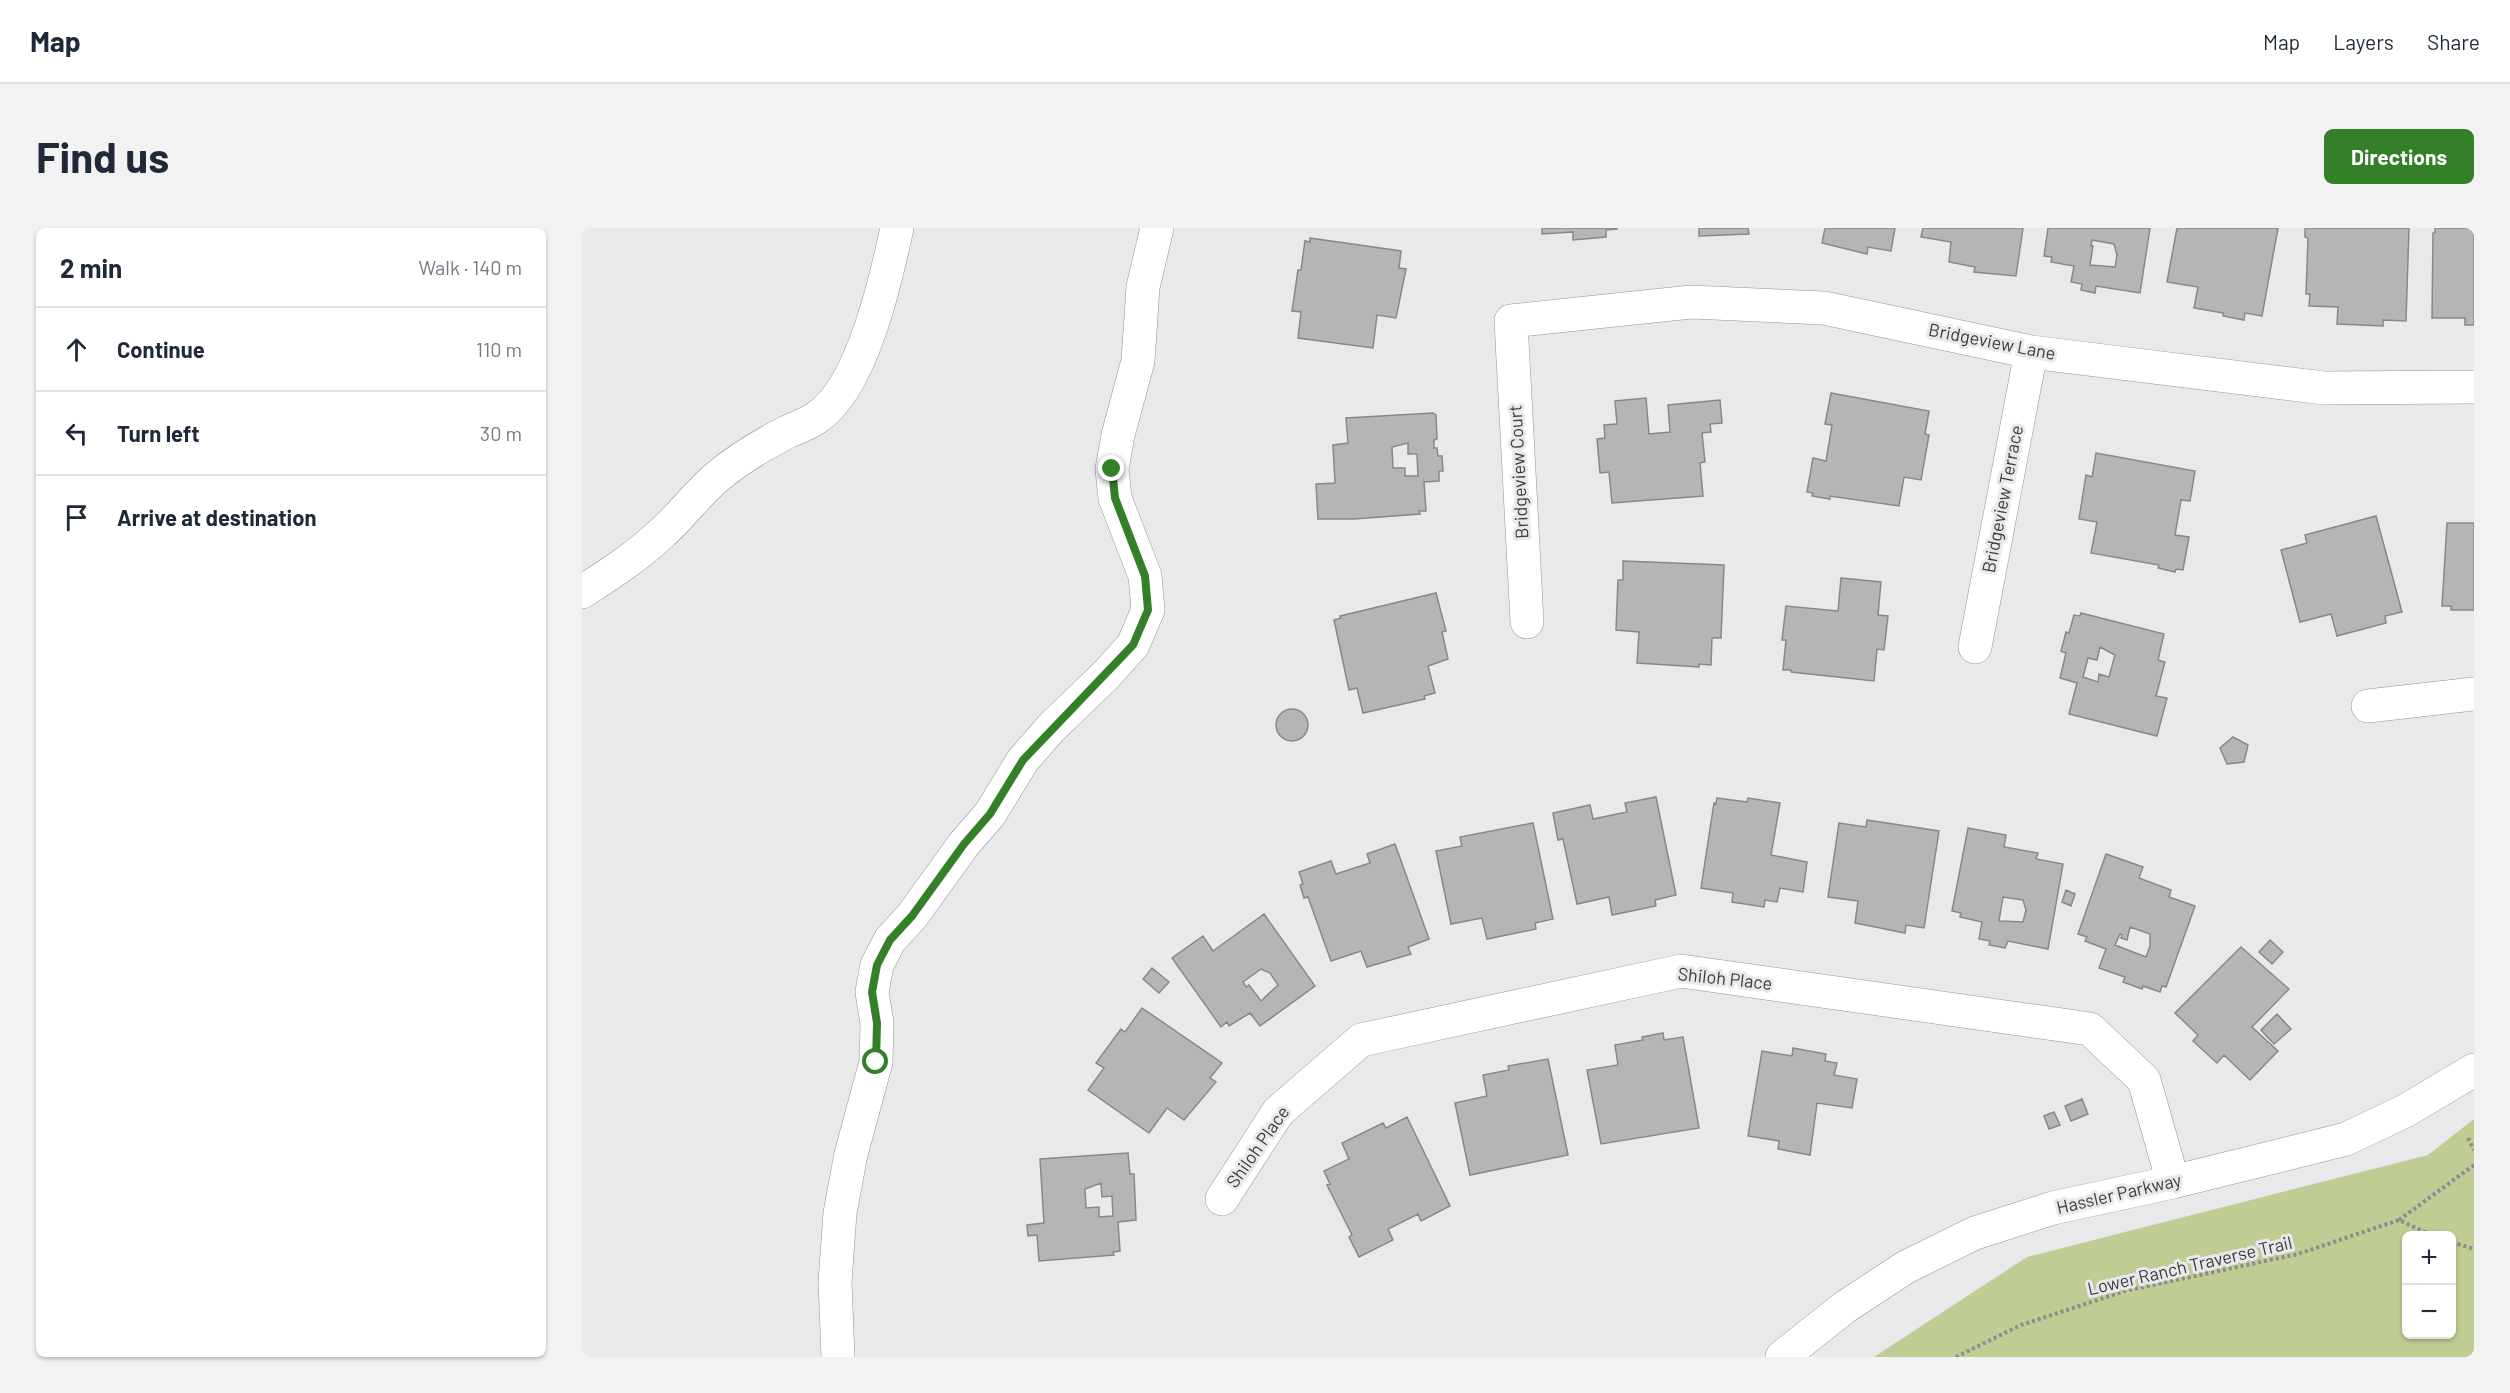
<!DOCTYPE html>
<html lang="en">
<head>
<meta charset="utf-8">
<style>
	body { margin:0; font-family:Barlow,sans-serif; background:#f2f2f3; color:#1f2937 }
	.controls { position:absolute; right:18px; bottom:18px; display:grid; overflow:hidden; border-radius:9px; box-shadow:0 2px 4px #0004 }
	.controls button { width:54px; height:54px; display:grid; place-items:center; padding:0; border:0; border-bottom:2px solid #e0e1e3; background:#fff; color:#1f2937; font:30px sans-serif }
	.stop { position:absolute; width:18px; height:18px; margin:-14px; border:4px solid #348028; border-radius:50%; background:#fff }
	.stop.end { background:#348028; border-color:#fff; box-shadow:0 2px 6px #0008 }
	.list { margin:0; padding:0; list-style:none }
	h2 { display:flex; justify-content:space-between; align-items:center; height:78px; margin:0; padding:0 24px; font-size:26px }
	h2 small { font-size:20px; font-weight:400; color:#747a83 }
	.list li { display:grid; grid-template-columns:39px 1fr auto; gap:18px; align-items:center; box-sizing:border-box; height:84px; padding:0 24px; border-top:2px solid #e0e1e3 }
	.list b { display:block; font-size:22px; white-space:nowrap }
	.list em { font-size:20px; font-style:normal; color:#747a83 }
	.icon { flex:none; width:33px; height:33px; fill:none; stroke:currentColor; stroke-width:2; stroke-linecap:round; stroke-linejoin:round }
	.map { position:relative; flex:none; width:1892px; height:1129px; overflow:hidden; border-radius:9px }
	header { display:flex; align-items:center; gap:36px; box-sizing:border-box; height:84px; padding:0 30px; background:#fff; border-bottom:2px solid #e0e1e3 }
	header strong { font-size:28px }
	nav { display:flex; gap:33px; margin-inline-start:auto; font-size:21px }
	.intro { display:flex; align-items:center; justify-content:space-between; box-sizing:border-box; height:144px; padding:0 36px }
	h1 { margin:0; font-size:42px }
	.button { padding:15px 27px; border-radius:9px; background:#348028; color:#fff; font-size:21px; font-weight:700 }
	main { display:flex; gap:36px; padding:0 36px }
	aside { flex:1; background:#fff; border-radius:9px; box-shadow:0 2px 4px #0004 }
	.map>svg:first-child { display:block }
	.green { fill:#bfcc93; fill-rule:evenodd }
	.building { fill:#b6b5b6; stroke:#898788; stroke-width:1.5; fill-rule:evenodd }
	.lines { fill:none; stroke-linecap:round; stroke-linejoin:round }
	.minor-casing { stroke:#939495; stroke-width:34 }
	.path { stroke:#8c8c8e; stroke-width:4; stroke-dasharray:3 3; stroke-linecap:butt }
	.minor { stroke:#fff; stroke-width:33 }
	.route { stroke:#348028; stroke-width:8 }
	.labels { text-anchor:middle; stroke-width:6; stroke-linejoin:round; paint-order:stroke }
	.street-label { font-size:18px; fill:#3b3b3c; stroke:#e9e9eb }
</style>
</head>
<body>
<header>
<strong>Map</strong>
<nav><a>Map</a><a>Layers</a><a>Share</a></nav>
</header>
<div class="intro"><h1>Find us</h1><a class="button">Directions</a></div>
<main>
<aside>
<h2>2 min<small>Walk · 140 m</small></h2>
<ul class="list">
<li><svg class="icon" aria-label="ahead" viewBox="0 0 24 24"><path d="M12 20V5M6 11l6-6 6 6"/></svg><div><b>Continue</b></div><em>110 m</em></li>
<li><svg class="icon" aria-label="left" viewBox="0 0 24 24"><path d="M17 20v-9H6M10 6l-5 5 5 5"/></svg><div><b>Turn left</b></div><em>30 m</em></li>
<li><svg class="icon" aria-label="arrive" viewBox="0 0 24 24"><path d="M6 21V4h12l-3 4 3 4H6"/></svg><div><b>Arrive at destination</b></div></li>
</ul>
</aside>
<div class="map">
<svg width="1892" height="1129" viewBox="0 0 1892 1129">
	<rect width="100%" height="100%" fill="#e9e9eb"/>
	<!-- green -->
	<path class="green" d="M1892 891V1129H1292L1445 1029 1846 927ZM1824 1008H1870V1106H1824Z"/>
	<!-- building -->
	<path class="building" d="M960 0H1035V1L1024 2V9L991 12V4L960 6Z
		M1117 0H1166L1167 6 1117 8Z
		M1243 0H1313L1309 23 1286 19 1285 26 1240 15Z
		M1341 0H1441L1434 48 1392 44 1393 39 1367 34 1369 14 1339 9Z
		M1466 0H1568L1558 65 1514 58 1513 65 1499 62 1500 56 1489 54 1492 38 1469 34 1470 29 1462 28ZM1510 12 1532 16 1535 27 1533 39 1508 37 1511 18H1509Z
		M1595 0H1696L1680 88 1663 85 1662 92 1641 88V85L1612 80 1616 59 1585 54Z
		M1723 0H1827L1824 93 1801 92V98L1755 96 1756 79 1727 78 1728 66H1724L1726 10 1723 9Z
		M1853 0H1892V97H1883V90H1850L1851 5H1853Z
		M728 10 819 23 817 40 824 41 814 90 795 87 791 120 716 110 719 84 710 83 716 42H719L723 13 728 14Z
		M1249 165 1347 183 1343 206 1347 207 1339 252 1322 249 1317 278 1248 268V271L1230 268 1231 265 1225 264 1231 230 1244 233 1250 197 1243 196Z
		M1064 170 1067 206 1088 204 1086 177 1138 172 1140 195 1128 196 1129 204 1120 205 1123 234 1118 235 1121 268 1030 275 1027 244 1018 245 1015 211 1023 210 1022 197 1035 196 1033 173Z
		M851 185 854 187 855 211 852 212V220H855L856 228H860L861 243H857V253L842 254 844 283H837L838 286 772 291H736L734 256 753 255 751 217 766 215 764 190ZM826 215V226H835L836 248H823V240H811L810 219Z
		M1514 225 1613 243 1608 273 1599 272 1593 307 1607 309 1601 342 1594 341 1593 344 1576 340 1577 337 1509 325 1515 294 1497 291 1504 247 1510 249Z
		M1794 288 1820 384 1803 388 1804 395 1755 408 1749 386 1718 394 1699 322 1725 315 1723 307Z
		M1865 295H1892V382H1869V378H1860Z
		M1041 333 1142 337 1139 410H1130L1129 437 1117 436V439L1055 435 1057 404 1034 402 1036 352H1041Z
		M1259 350 1299 354 1296 387 1306 388 1302 422 1295 421 1292 453 1209 444V442H1201L1204 412H1200L1204 378 1256 383Z
		M854 365 864 403 860 404 866 431 846 438 853 465 842 468 843 471 781 485 775 460 767 462 752 392 759 390 758 388Z
		M1499 385 1582 406 1576 432 1583 434 1574 468 1585 470 1575 508 1487 486 1495 455 1478 450 1484 425 1479 423 1484 404 1487 405 1492 387 1498 388ZM1518 419 1533 427 1527 449 1517 446 1516 454 1501 449 1506 430 1515 432Z
		M694 497a16 16 0 1 1 32 0a16 16 0 1 1-32 0Z
		M1651 509 1666 517 1662 534 1645 536 1638 520Z
		M1074 569 1094 667 1073 672 1074 678 1030 687 1027 669 995 676 981 611 976 612 971 585 1008 577 1011 591 1045 584 1043 575Z
		M1135 570 1165 574 1166 570 1198 575 1189 627 1225 634 1221 664 1198 660 1195 674 1183 672 1182 679 1150 674 1151 665 1119 660 1132 575 1134 576Z
		M1285 592 1357 603 1342 700 1324 697 1323 705 1273 695 1276 673 1246 669 1257 595 1284 599Z
		M951 595 971 691 953 695 954 701 905 711 900 690 869 696 854 623 880 618 878 609Z
		M1386 600 1424 607 1422 619 1456 625 1454 631 1481 636 1466 721 1426 713 1423 720 1407 717 1408 713 1397 711 1400 694 1378 689 1379 685 1370 683ZM1421 669 1441 672 1444 682 1441 694 1417 693Z
		M813 616 847 711 826 719 829 726 785 739 779 723 749 733 726 669 722 670 718 657 721 656 717 644 749 633 754 646 788 635 785 626Z
		M1524 626 1561 639 1557 650 1589 662 1587 669 1613 678 1584 759 1580 758 1578 764 1561 758 1560 761 1541 754 1543 749 1517 740 1524 721 1503 713 1505 709 1496 706ZM1548 699 1568 706V718L1564 729 1533 717 1538 706 1540 707 1539 710 1545 712Z
		M1484 662 1493 666 1489 678 1480 674Z
		M682 686 733 758 678 798 668 785 647 798 645 794 639 799 590 730 621 708 631 723ZM679 741 688 745 696 757 679 773 667 757 664 759 661 754Z
		M1688 712 1701 724 1690 736 1677 724Z
		M1659 719 1707 761 1670 799 1696 823 1668 852 1642 827 1635 835 1611 813 1616 807 1593 785Z
		M570 740 587 754 577 765 561 751Z
		M560 780 640 835 628 850 634 854 602 892 585 880 567 905 506 862 522 840 514 835 539 801 543 804Z
		M1695 786 1709 801 1692 816 1679 802Z
		M1081 805 1082 812 1101 809 1117 900 1019 916 1005 842 1036 837 1033 817 1061 812 1060 809Z
		M1211 820 1244 826 1243 833 1255 835 1252 847 1275 851 1270 880 1235 875 1228 927 1196 921 1197 913 1166 908 1180 823 1210 828Z
		M966 831 986 927 888 947 873 875 905 868 901 847 927 842 926 838Z
		M1500 871 1506 886 1489 893 1483 878Z
		M1472 884 1478 897 1467 901 1462 888Z
		M825 889 868 978 839 993 836 986 806 1001 811 1012 777 1029 767 1009 770 1007 745 957 748 956 742 943 767 931 760 915 801 895 804 900Z
		M546 925 548 946H552L554 992 536 994 538 1023 531 1024 532 1027 457 1033 455 1007 446 1008 445 997 462 995 458 931ZM519 955 520 969 530 968 531 988 517 989V979L504 980 503 961Z"/>
	<g class="lines">
		<defs>
			<path id="minor" d="M0 364C28 346 57 327 81 304 100 287 116 265 135 249 156 231 180 217 205 204 214 200 225 196 234 190 280 161 304 51 315 0
				M945 394 929 93 1109 74 1242 80 1449 124 1742 160 1892 159
				M1393 419 1449 124
				M1786 478 1892 466
				M640 971 696 884 779 812 1099 743 1508 801 1562 852 1591 954
				M256 1129 253 1054 258 985 269 926 294 834 295 795 290 764 295 737 308 712 330 688 382 616 408 586 441 532 469 500 524 447 551 417 566 382 563 348 533 270 530 241 536 207 556 133 561 59 575 0
				M1200 1129 1263 1079 1324 1039 1393 1005 1471 980 1591 954 1764 911 1823 883 1892 842"/>
		</defs>
		<!-- minor casing -->
		<use href="#minor" class="minor-casing"/>
		<!-- path -->
		<path class="path" d="M1886 910 1892 922
			M1817 992 1892 937
			M1870 1014 1892 1021
			M1374 1129 1439 1097 1543 1063 1716 1026 1817 992 1851 1008"/>
		<!-- minor -->
		<use href="#minor" class="minor"/>
	</g>
	<g class="lines">
		<!-- route -->
		<path class="route" d="M294 834 295 795 290 764 295 737 308 712 330 688 382 616 408 586 441 532 551 417 566 382 563 348 533 270 530 241"/>
	</g>
	<g class="labels">
		<!-- street labels -->
		<g class="street-label">
			<text transform="translate(1410 114) rotate(11)" y="6">Bridgeview Lane</text>
			<text transform="translate(937 244) rotate(-93)" y="6">Bridgeview Court</text>
			<text transform="translate(1421 271) rotate(-79)" y="6">Bridgeview Terrace</text>
			<text transform="translate(1143 751) rotate(6)" y="6">Shiloh Place</text>
			<text transform="translate(676 919) rotate(-55)" y="6">Shiloh Place</text>
			<text transform="translate(1537 966) rotate(-13)" y="6">Hassler Parkway</text>
			<text transform="translate(1608 1038) rotate(-13)" y="6">Lower Ranch Traverse Trail</text>
		</g>
	</g>
</svg>
<div class="controls">
<button>+</button>
<button>−</button>
</div>
<div class="stop" style="left:294px;top:834px"></div>
<div class="stop end" style="left:530px;top:241px"></div>
</div>
</main>
</body>
</html>
